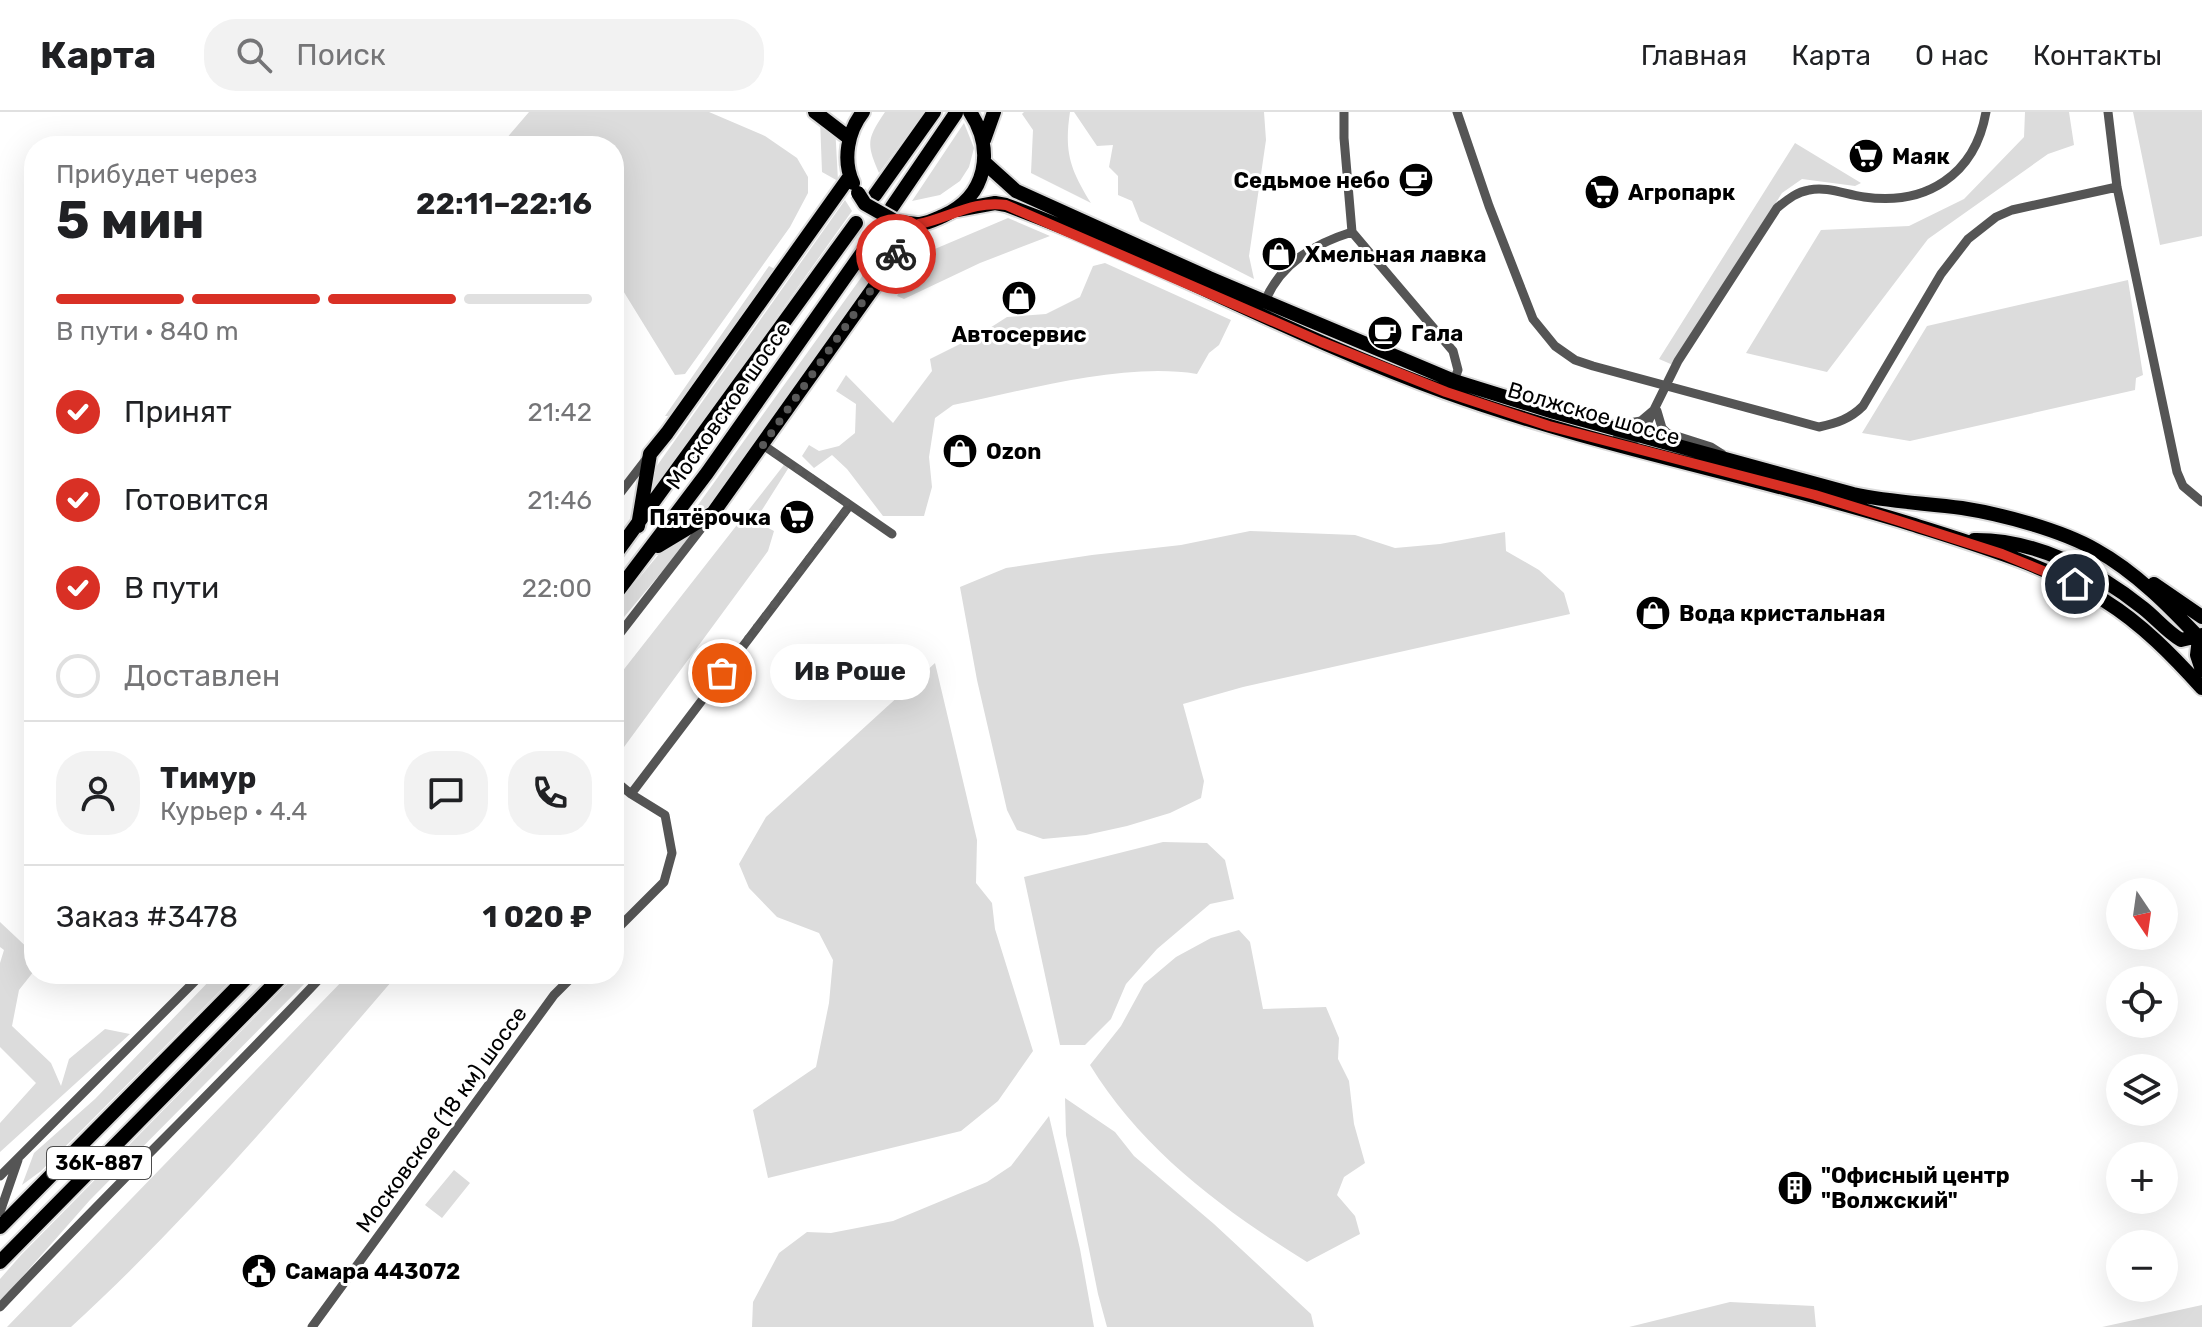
<!DOCTYPE html>
<html lang="ru">
<head>
<meta charset="utf-8">
<style>
  :root { --surface:#fff; --page:#f2f2f2; --text:#202124; --muted:#757577; --line:#e0e0e0; --accent:#d93025 }
  body { margin:0; font-family:Rubik,sans-serif; background:var(--page); color:var(--text); height:100vh; display:flex; flex-direction:column; font-size:30px; white-space:nowrap }
  * { box-sizing:border-box; margin:0 }
  p { font-size:26px; color:var(--muted) }
  .icon { flex:none; width:44px; height:44px; fill:none; stroke:currentColor; stroke-width:2; stroke-linecap:round; stroke-linejoin:round }
  .map { position:relative; flex:1; overflow:hidden }
  .details { position:absolute; left:24px; top:24px; width:600px; height:848px; display:flex; flex-direction:column; background:var(--surface); border-radius:32px; box-shadow:0 8px 32px #0002 }
  .details>* { flex:none }
  .needle { width:52px; rotate:167deg }
  .controls { position:absolute; left:2106px; top:766px; display:grid; gap:16px }
  .controls a { display:grid; place-items:center; width:72px; height:72px; border-radius:50%; background:var(--surface); box-shadow:0 8px 32px #0002; font-size:40px }
  .pin { position:absolute; display:grid; place-items:center; width:68px; height:68px; color:#fff; margin:-34px; border:4px solid #fff; border-radius:50%; box-shadow:0 2px 8px #0007 }
  .courier { position:absolute; display:grid; place-items:center; width:80px; height:80px; margin:-40px; border:6px solid #d93025; border-radius:50%; background:#fff; color:#222; box-shadow:0 2px 10px #0007 }
  .bubble { position:absolute; height:56px; border-radius:28px; background:var(--surface); box-shadow:0 8px 32px #0002; font-size:26px; font-weight:700; line-height:56px; text-align:center }
  .head em { font-style:normal; font-weight:700 }
  .head div { display:flex; flex-direction:column-reverse }
  .head { display:flex; align-items:center; justify-content:space-between; height:136px; padding:0 32px }
  h1 { font-size:52px; font-weight:700; line-height:60px }
  .bar { display:grid; grid-template-columns:repeat(4,1fr); gap:12px 8px; align-content:center; height:96px; padding:0 32px }
  .bar i { height:10px; border-radius:6px; background:var(--line) }
  .bar .on { background:var(--accent) }
  .bar p { grid-column:span 4 }
  .line { display:flex; align-items:center; gap:20px; padding:0 32px; border-top:2px solid var(--line) }
  .line div { flex:1 }
  .round { display:grid; place-items:center; flex:none; width:84px; height:84px; border-radius:32px; background:var(--page) }
  ol { padding:0 32px; list-style:none }
  li { display:flex; align-items:center; gap:24px; height:88px }
  li p { margin-inline-start:auto }
  li .icon { padding:8px; border-radius:50%; background:var(--accent); color:#fff; stroke-width:4 }
  li:last-child { color:var(--muted) }
  li i { width:44px; height:44px; border:4px solid var(--line); border-radius:50% }
  header { display:flex; align-items:center; gap:48px; box-sizing:border-box; height:112px; padding:0 40px; background:var(--surface); border-bottom:2px solid var(--line) }
  header strong { font-size:38px }
  nav { display:flex; gap:44px; margin-inline-start:auto; font-size:28px }
  .search { width:560px; height:72px; background:var(--page); display:flex; align-items:center; gap:20px; box-sizing:border-box; padding:0 28px; border-radius:32px; color:var(--muted); font-size:30px }
  .map>svg:first-child { display:block }
  .green { fill:#dcdcdc }
  .lines { fill:none; stroke-linecap:round; stroke-linejoin:round }
  .primary-tunnel { stroke:#d9d9d9; stroke-width:14; stroke-dasharray:14 7; stroke-linecap:butt }
  .primary-casing { stroke:#dbdbdb; stroke-width:18 }
  .street { stroke:#555; stroke-width:9 }
  .primary { stroke:#000; stroke-width:14 }
  .primary-bridge-casing { stroke:#dbdbdb; stroke-width:18; stroke-linecap:butt }
  .primary-bridge { stroke:#000; stroke-width:14 }
  .done { stroke:#595959; stroke-width:8; stroke-dasharray:0 14.4 }
  .route { stroke:#d93025; stroke-width:10 }
  .labels { text-anchor:middle; stroke-width:6; stroke-linejoin:round; paint-order:stroke }
  .shield { fill:#fff; stroke:#4c4c4c; stroke-width:2 }
  .shield-label { font-size:20px; font-weight:bold; fill:#000 }
  .poi-label { font-size:22px; font-weight:bold; fill:#000; stroke:#fff; text-anchor:start }
  .street-label { font-size:22px; fill:#000; stroke:#fff }
</style>
</head>
<body>
<header>
<strong>Карта</strong>
<div class="search"><svg class="icon" aria-label="search" viewBox="0 0 24 24"><circle cx="10" cy="10" r="6"/><path d="M15 15l6 6"/></svg>Поиск</div>
<nav><a>Главная</a><a>Карта</a><a>О нас</a><a>Контакты</a></nav>
</header>
<div class="map">
<svg width="2202" height="1215" viewBox="0 0 2202 1215">
  <rect width="100%" height="100%" fill="#fff"/>
  <path class="green" d="M529,0H709L765,24L797,46L808,65V81L790,115L685,262L675,263L614,164V34H500Z
    M885,0H924L879,61C866,31 867,27 885,0Z
    M1024,0H1070C1064,40 1070,57 1091,91L1031,61L1033,18L1022,2Z
    M1074,0H1264L1266,28L1249,144L1254,167L1140,109L1132,89L1118,83V64L1109,55L1113,33L1097,34Z
    M2025,0H2069L2074,33L2048,42L1928,127L1827,260L1746,241L1821,118L1909,114L1964,87L2024,25Z
    M2133,0H2202V124L2160,133Z
    M820,7L835,13L838,69L822,60Z
    M964,11L974,36L969,55L960,69L940,83L912,89Z
    M1795,31L1861,71L1855,74L1802,67L1782,81L1673,253L1659,247Z
    M845,88L852,99L646,389L649,365Z
    M1008,106L1050,124L980,151L904,187L897,184L923,142Z
    M891,124L899,130L708,396L685,411Z
    M1105,151L1231,208L1219,233L1209,241L1197,262C1124,250 1027,278 953,293L935,306L929,345L932,375L924,404H883L847,357L832,343L814,356L802,344L809,333L819,339L839,334L855,321L856,292L836,279L846,263L893,311L932,259L930,247L982,221L1007,205L1046,202L1080,185L1093,154Z
    M769,154L777,158L670,304H665Z
    M2128,168L2143,263L2136,266L2135,278L1910,329L1862,321L1927,214Z
    M787,349L791,352L755,409L774,419L768,439L624,635L614,629V570Z
    M702,412L614,517V496L664,436Z
    M1250,419L1355,423L1395,436L1440,432L1505,420L1506,439L1539,458L1564,481L1570,502L1243,575L1183,592L1204,669L1201,686L1170,701L1127,714L1086,723L1043,727L1017,718L1007,698L977,568L960,475L1006,456L1092,443L1181,433Z
    M935,551L977,728L976,771L992,791L995,817L1033,939L998,989L961,1019L768,1066L753,998L816,955L829,891L833,848L819,821L777,805L749,776L739,752L766,705Z
    M1163,730L1207,731L1225,748L1234,787L1210,792L1157,837L1126,872L1111,907L1085,933H1060L1024,765Z
    M0,810L34,842V859L19,878L12,914L51,951L61,974L69,947L105,917L130,922L0,1040V1011L36,971L0,935V851L4,838L0,835Z
    M1239,818L1250,830L1263,897L1326,895L1339,926L1338,947L1349,969L1354,1012L1365,1051L1344,1065L1337,1083L1355,1104L1360,1122L1307,1150C1223,1098 1142,1038 1090,953L1121,914L1144,872L1176,845L1211,826Z
    M216,862H237L41,1059L22,1073L34,1041L95,987Z
    M297,862H314L90,1088L0,1190V1167L21,1143Z
    M349,862H398C294,983 189,1107 71,1215H7Z
    M1065,986L1115,1020L1134,1044L1214,1112L1311,1202L1314,1215H1107L1098,1182L1066,1023Z
    M1049,1004L1080,1137L1094,1215H752L753,1190L779,1141L807,1120L831,1121L893,1109L987,1070L1011,1054Z
    M454,1058L470,1071L442,1106L425,1093Z
    M1730,1190L1814,1194L1816,1215H1629Z
    M2202,1193V1215H2102Z"/>
  <g class="lines">
    <path class="primary-tunnel" d="M874,124L892,95"/>
    <defs>
      <path id="primary" d="M815,0L849,26
        M984,28L994,0
        M985,51L1016,79L1209,166L1454,269L1554,300L1853,382C1889,390 1925,391 1962,396C2001,402 2061,418 2096,438C2136,460 2171,496 2202,529
        M853,71C842,48 848,19 863,0
        M875,83L934,0
        M892,95L956,1
        M957,98L995,91L1006,93C1155,148 1296,226 1445,280C1597,335 1757,364 1911,412C1977,433 2046,453 2105,489C2142,512 2173,544 2202,576
        M895,109C903,110 912,112 920,112C928,111 936,107 943,104C987,84 995,38 970,0
        M638,414L650,342L667,321L850,64
        M1974,428C2035,427 2097,459 2143,496C2156,506 2167,520 2181,528L2202,523
        M658,434L713,401L919,112
        M614,444L856,111
        M2154,472L2202,505
        M614,484L707,361L874,124
        M2199,526L2197,543L2202,558
        M0,1115L250,862
        M0,1150L284,862"/>
    </defs>
    <use href="#primary" class="primary-casing"/>
    <path class="street" d="M1344,0V26L1352,120L1453,239L1458,258L1454,269
      M1457,0L1489,94L1533,207L1555,234L1575,248L1593,254L1819,315C1837,311 1850,307 1863,294L1941,162L1968,127L1996,105L2012,98L2117,75
      M2108,0L2117,75L2177,360L2183,374L2202,390
      M1265,189C1281,151 1314,132 1352,120
      M1657,299L1662,316L1667,321L1711,335L1722,342
      M1617,313L1641,309L1654,298
      M1617,326L1631,329L1641,324L1678,249L1777,96C1787,88 1796,80 1809,78C1828,74 1846,83 1864,85C1926,94 1975,63 1986,0
      M763,333L892,422
      M614,389L648,345
      M614,529L707,409
      M614,668L631,682L665,703L672,741L664,770L614,820
      M631,682L850,393
      M0,1064L202,862
      M0,1100L18,1048
      M0,1195C106,1082 218,975 324,862
      M312,1215L554,883L575,862"/>
    <use href="#primary" class="primary"/>
    <defs>
      <path id="primary-bridge" d="M858,81L865,92L895,109"/>
    </defs>
    <use href="#primary-bridge" class="primary-bridge-casing"/>
    <use href="#primary-bridge" class="primary-bridge"/>
  </g>
  <g class="lines">
    <path class="done" d="M722,561L850,393L763,333L896,142"/>
    <path class="route" d="M896,142L919,112C949,106 974,88 1006,93L1321,230L1446,280L1549,314L1815,383L1896,408L2002,442L2075,472"/>
  </g>
  <defs>
    <symbol id="supermarket-disc" viewBox="-11 -11 22 22"><circle r="9.5" fill="#000" stroke="#fff"/><path d="M-6-5.5h2.5l.6 2H6L4.5 2H-2.5L-4.4-4H-6ZM-1.5 3.2a1.3 1.3 0 1 0 .1 0ZM3 3.2a1.3 1.3 0 1 0 .1 0Z" fill="#fff"/></symbol>
    <symbol id="cafe-disc" viewBox="-11 -11 22 22"><circle r="9.5" fill="#000" stroke="#fff"/><path d="M-5.5-4.5H6V0H3Q3 3.5 0 3.5H-2.5Q-5.5 3.5-5.5 0ZM3-3.2v2h1.7v-2ZM-6 4.5H4V6H-6Z" fill="#fff"/></symbol>
    <symbol id="shop-disc" viewBox="-11 -11 22 22"><circle r="9.5" fill="#000" stroke="#fff"/><path d="M-5-2.5h2.3a2.7 3.5 0 0 1 5.4 0H5L5.5 6h-11ZM-1.5-2.5h3a1.5 2.3 0 0 0-3 0Z" fill="#fff"/></symbol>
    <symbol id="building-disc" viewBox="-11 -11 22 22"><circle r="9.5" fill="#000" stroke="#fff"/><path d="M-4-6H4V6H1V3H-1V6H-4ZM-2.5-4.3h1.7v1.8h-1.7ZM.8-4.3h1.7v1.8H.8ZM-2.5-1h1.7V.8h-1.7ZM.8-1h1.7V.8H.8Z" fill="#fff"/></symbol>
    <symbol id="civic-disc" viewBox="-11 -11 22 22"><circle r="9.5" fill="#000" stroke="#fff"/><path d="M-.6-6.5H3V-4.5H.6V-3L4-1V1h2V6H-6V1h2V-1L-.6-3ZM-1.2 2.5V6h2.4V2.5Z" fill="#fff"/></symbol>
  </defs>
  <g fill-rule="evenodd">
    <use href="#supermarket-disc" x="1846" y="24" width="40" height="40"/>
    <use href="#cafe-disc" x="1396" y="48" width="40" height="40"/>
    <use href="#supermarket-disc" x="1582" y="60" width="40" height="40"/>
    <use href="#shop-disc" x="1259" y="122" width="40" height="40"/>
    <use href="#shop-disc" x="999" y="166" width="40" height="40"/>
    <use href="#cafe-disc" x="1365" y="201" width="40" height="40"/>
    <use href="#shop-disc" x="940" y="319" width="40" height="40"/>
    <use href="#supermarket-disc" x="777" y="385" width="40" height="40"/>
    <use href="#shop-disc" x="1633" y="481" width="40" height="40"/>
    <use href="#building-disc" x="1775" y="1056" width="40" height="40"/>
    <use href="#civic-disc" x="239" y="1139" width="40" height="40"/>
  </g>
  <g class="labels">
    <rect class="shield" x="47" y="1035" width="104" height="32" rx="6"/>
    <g class="shield-label">
      <text x="99" y="1058">36К-887</text>
    </g>
    <g class="poi-label">
      <text x="1892" y="52">Маяк</text>
      <text x="1390" y="76" text-anchor="end">Седьмое небо</text>
      <text x="1628" y="88">Агропарк</text>
      <text x="1305" y="150">Хмельная лавка</text>
      <text x="1411" y="229">Гала</text>
      <text x="1019" y="230" text-anchor="middle">Автосервис</text>
      <text x="986" y="347">Ozon</text>
      <text x="771" y="413" text-anchor="end">Пятёрочка</text>
      <text x="1679" y="509">Вода кристальная</text>
      <text x="1821" y="1071">"Офисный центр<tspan x="1821" dy="25">"Волжский"</tspan></text>
      <text x="285" y="1167">Самара 443072</text>
    </g>
    <g class="street-label">
      <text transform="translate(728 293) rotate(-55)" y="8">Московское шоссе</text>
      <text transform="translate(1594 301) rotate(16)" y="8">Волжское шоссе</text>
      <text transform="translate(441 1007) rotate(-54)" y="8">Московское (18 км) шоссе</text>
    </g>
  </g>
</svg>
<div class="controls">
<a><svg class="needle" viewBox="-14 -14 28 28"><path d="M0-13l5 13h-10z" fill="#e53935"/><path d="M0 13l5-13h-10z" fill="#757577"/></svg></a>
<a><svg class="icon" aria-label="locate" viewBox="0 0 24 24"><circle cx="12" cy="12" r="6"/><path d="M12 2v4M12 18v4M2 12h4M18 12h4"/></svg></a>
<a><svg class="icon" aria-label="layers" viewBox="0 0 24 24"><path d="M12 4l9 5-9 5-9-5zM3 14l9 5 9-5"/></svg></a>
<a>+</a>
<a>−</a>
</div>
<div class="pin" style="left:722px;top:561px;background:#ea580c"><svg class="icon" aria-label="bag" viewBox="0 0 24 24"><path d="M5 8h14l-1 12H6zM9 8a3 3 0 0 1 6 0"/></svg></div>
<div class="pin" style="left:2075px;top:472px;background:#1f2937"><svg class="icon" aria-label="home" viewBox="0 0 24 24"><path d="M3 11l9-7 9 7M6 9v11h12V9"/></svg></div>
<div class="courier" style="left:896px;top:142px"><svg class="icon" aria-label="bike" viewBox="0 0 24 24"><circle cx="6" cy="16" r="4"/><circle cx="18" cy="16" r="4"/><path d="M6 16l4-8h5l3 8M10 8l3 8H6M13 5h3"/></svg></div>
<div class="bubble" style="left:770px;top:532px;width:160px">Ив Роше</div>
<section class="details">
<div class="head"><div><h1>5 мин</h1><p>Прибудет через</p></div><em>22:11–22:16</em></div>
<div class="bar"><i class="on"></i><i class="on"></i><i class="on"></i><i></i><p>В пути · 840 m</p></div>
<ol>
<li><svg class="icon" aria-label="check" viewBox="0 0 24 24"><path d="M5 12l5 5 9-10"/></svg>Принят<p>21:42</p></li>
<li><svg class="icon" aria-label="check" viewBox="0 0 24 24"><path d="M5 12l5 5 9-10"/></svg>Готовится<p>21:46</p></li>
<li><svg class="icon" aria-label="check" viewBox="0 0 24 24"><path d="M5 12l5 5 9-10"/></svg>В пути<p>22:00</p></li>
<li><i></i>Доставлен</li>
</ol>
<div class="line" style="height:144px"><a class="round"><svg class="icon" aria-label="person" viewBox="0 0 24 24"><circle cx="12" cy="8" r="4"/><path d="M4 21q1-7 8-7t8 7"/></svg></a><div><b>Тимур</b><p>Курьер · 4.4</p></div><a class="round"><svg class="icon" aria-label="chat" viewBox="0 0 24 24"><path d="M4 5h16v11H9l-5 4z"/></svg></a><a class="round"><svg class="icon" aria-label="phone" viewBox="0 0 24 24"><path d="M5 4h4l2 5-3 2q2 4 5 5l2-3 5 2v4C11 20 4 13 5 4z"/></svg></a></div>
<div class="line" style="height:104px"><div>Заказ #3478</div><b>1 020 ₽</b></div>
</section>
</div>
</body>
</html>
